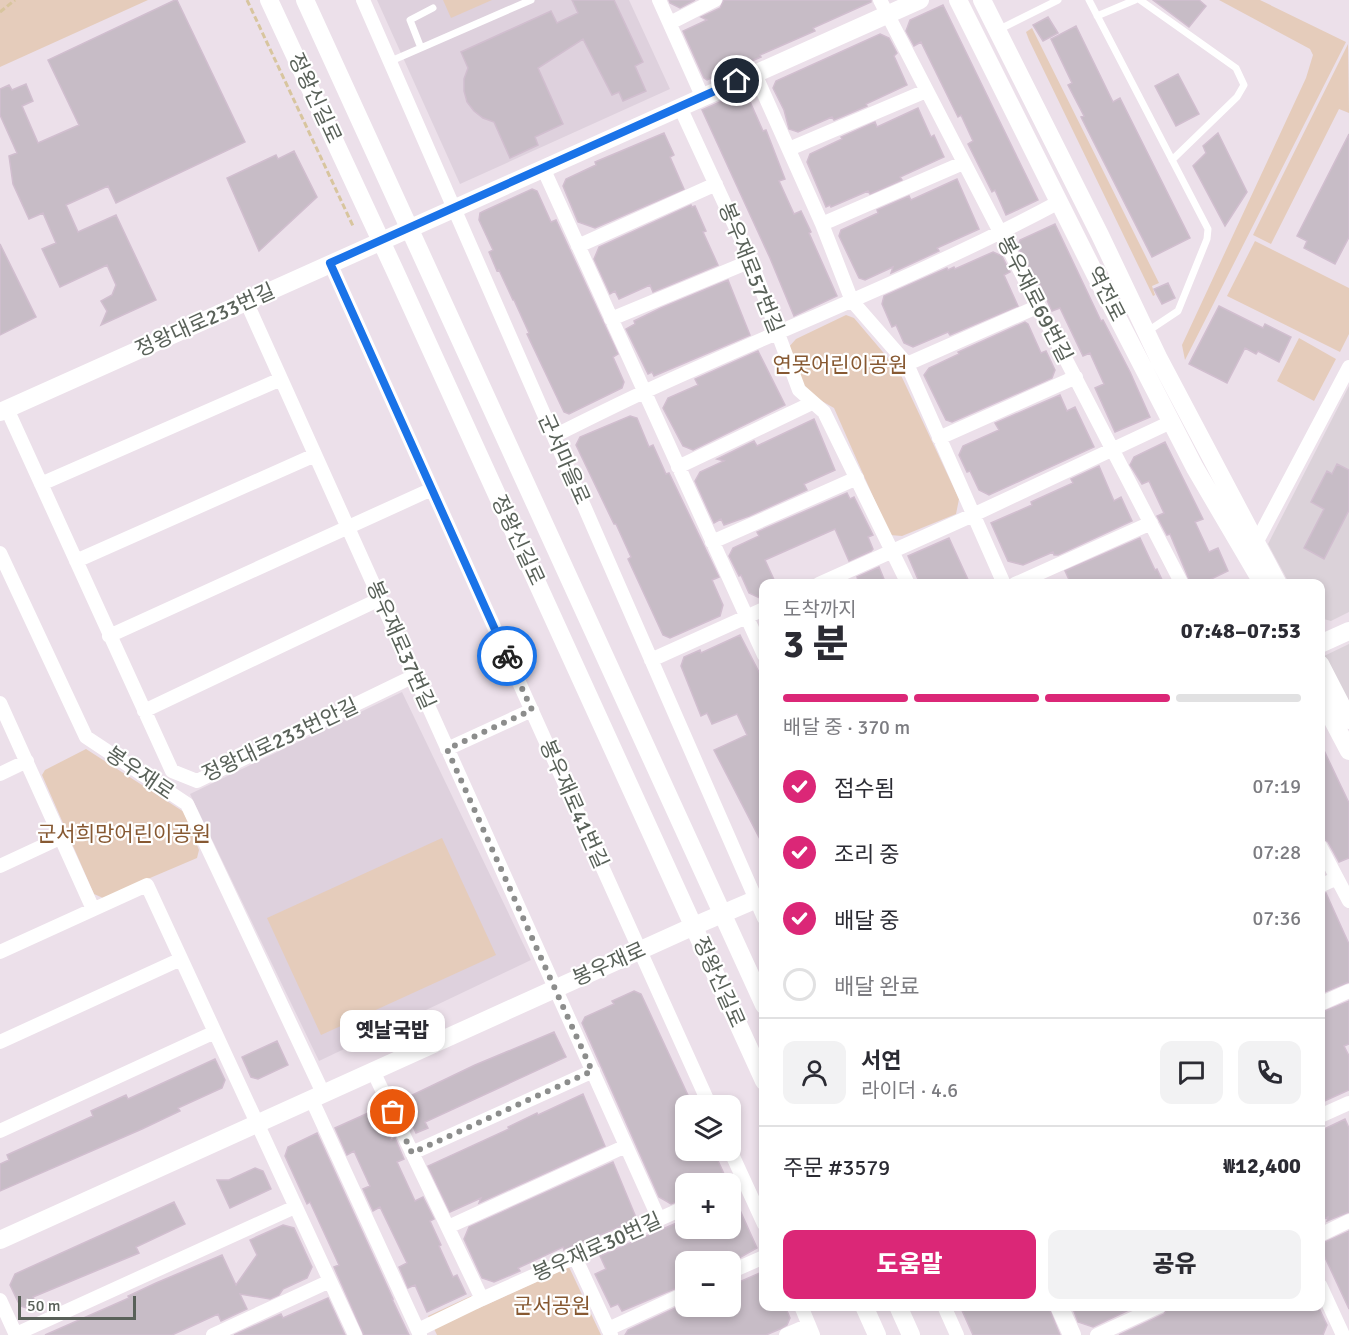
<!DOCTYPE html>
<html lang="ko">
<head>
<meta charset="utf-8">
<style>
  :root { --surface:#fff; --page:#f2f2f3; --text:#2b2b33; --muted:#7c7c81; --line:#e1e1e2; --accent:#db2777 }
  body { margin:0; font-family:Signika,"Noto Sans KR",sans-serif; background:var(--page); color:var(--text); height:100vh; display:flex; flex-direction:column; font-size:22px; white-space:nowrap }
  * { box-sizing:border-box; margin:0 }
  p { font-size:20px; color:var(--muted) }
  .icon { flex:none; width:33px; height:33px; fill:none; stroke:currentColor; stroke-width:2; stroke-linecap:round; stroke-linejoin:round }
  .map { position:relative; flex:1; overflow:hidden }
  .panel { position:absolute; left:759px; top:579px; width:566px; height:732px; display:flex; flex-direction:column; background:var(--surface); border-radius:12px; box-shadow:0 3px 9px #0003 }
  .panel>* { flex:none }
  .controls { position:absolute; left:675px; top:1095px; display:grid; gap:12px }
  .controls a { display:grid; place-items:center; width:66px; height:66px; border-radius:12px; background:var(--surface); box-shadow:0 3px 9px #0003; font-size:30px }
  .scale { position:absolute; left:18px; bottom:15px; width:118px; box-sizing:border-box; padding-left:6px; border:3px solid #596159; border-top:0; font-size:16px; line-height:21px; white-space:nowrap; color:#596159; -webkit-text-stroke:4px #fff; paint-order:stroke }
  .pin { position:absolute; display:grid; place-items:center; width:51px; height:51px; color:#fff; margin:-26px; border:3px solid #fff; border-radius:50%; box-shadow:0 2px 6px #0007 }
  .courier { position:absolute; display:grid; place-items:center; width:60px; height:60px; margin:-30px; border:4px solid #1a73e8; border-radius:50%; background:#fff; color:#222; box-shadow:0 2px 8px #0007 }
  .bubble { position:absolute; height:42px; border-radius:12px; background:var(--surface); box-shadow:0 3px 9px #0003; font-size:20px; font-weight:800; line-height:42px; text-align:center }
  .head em { font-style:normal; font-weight:800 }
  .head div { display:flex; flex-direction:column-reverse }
  .head { display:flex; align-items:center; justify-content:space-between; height:102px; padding:0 24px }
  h1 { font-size:39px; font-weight:800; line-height:45px }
  .bar { display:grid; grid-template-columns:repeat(4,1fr); gap:9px 6px; align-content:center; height:72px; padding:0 24px }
  .bar i { height:8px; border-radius:4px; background:var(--line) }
  .bar .active { background:var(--accent) }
  .bar p { grid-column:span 4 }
  .line { display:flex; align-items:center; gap:15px; padding:0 24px; border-top:2px solid var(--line) }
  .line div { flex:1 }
  .round { display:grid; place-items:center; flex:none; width:63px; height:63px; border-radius:12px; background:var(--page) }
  ol { padding:0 24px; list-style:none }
  li { display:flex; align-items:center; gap:18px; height:66px }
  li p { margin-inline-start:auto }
  li .icon { padding:6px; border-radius:50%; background:var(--accent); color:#fff; stroke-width:4 }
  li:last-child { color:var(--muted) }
  li i { width:33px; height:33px; border:3px solid var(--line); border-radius:50% }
  .action { display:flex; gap:12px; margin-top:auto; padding:12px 24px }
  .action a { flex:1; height:69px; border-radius:12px; background:var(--accent); color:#fff; font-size:24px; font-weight:800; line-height:69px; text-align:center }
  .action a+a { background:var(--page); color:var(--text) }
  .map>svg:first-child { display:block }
  .industrial { fill:#dbd2d9 }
  .education { fill:#ded1dd }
  .green { fill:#e5ccbb }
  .building { fill:#c7bcc6; stroke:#d1becf; stroke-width:1.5 }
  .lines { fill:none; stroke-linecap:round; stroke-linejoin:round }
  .path { stroke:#d8c59e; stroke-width:3; stroke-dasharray:6 3; stroke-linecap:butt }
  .lane { stroke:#fff; stroke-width:7 }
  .street { stroke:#fff; stroke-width:14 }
  .secondary { stroke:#fff; stroke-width:18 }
  .done { stroke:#8c8d8c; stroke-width:6; stroke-dasharray:0 10.8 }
  .route { stroke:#1a73e8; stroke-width:8 }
  .labels { text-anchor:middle; stroke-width:4.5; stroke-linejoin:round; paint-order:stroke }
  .street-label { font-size:21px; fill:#596159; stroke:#fff }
  .park-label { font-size:21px; fill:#875932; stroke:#fff }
</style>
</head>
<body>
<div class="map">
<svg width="1349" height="1335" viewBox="0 0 1349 1335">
  <rect width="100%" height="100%" fill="#ece0ea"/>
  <path class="industrial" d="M1349,386V612L1331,621L1320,618V584L1289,583L1268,544Z
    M1349,644V710L1322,657Z"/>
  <path class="education" d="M377,0H629L670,89L460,184Z
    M402,692L531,960L319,1061L190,794Z"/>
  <path class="green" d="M0,0H148L0,67Z
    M443,0H492L451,18Z
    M1219,0H1260L1346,42L1185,360L1182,345L1306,78L1313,55L1310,49Z
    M1032,28L1159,283L1152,286L1155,295L1153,296L1029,40L1026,32Z
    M1348,44L1349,113L1339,109L1271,244L1253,235Z
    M1255,241L1349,288V334L1340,352L1227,296Z
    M846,315L854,318L899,371L959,499L956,514L902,536L890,535L834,408L806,392L787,349L796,339Z
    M1299,338L1336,359L1314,401L1277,381Z
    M86,749L184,812L199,850L197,858L103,898L94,894L42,775L45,770Z
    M442,838L496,955L321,1035L267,918Z
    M569,1267L601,1335H437L428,1316L471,1296L477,1309Z"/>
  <path class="building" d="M175,0H177L245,142L116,203L108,186L66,205L78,232L116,215L156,300L101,325L107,311L101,301L112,295L116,285L107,265L60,287L42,249L56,243L43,213L29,219L13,184L9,156L17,153L0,115V89L9,85L12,90L26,84L33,101L22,106L38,143L79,125L48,60Z
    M572,0H614L643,62L635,66L646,91L623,101L619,92L612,95L583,39L538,68L563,124L535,137L538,145L510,158L494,122L483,118L474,111L467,102L464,91V79L468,68L461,52L551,11L557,23L578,13Z
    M669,0H695L680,8L670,3Z
    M724,0H871V2L813,28L815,31L760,55L761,57L707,80L704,78L683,31L707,20L701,17L720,8Z
    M1153,0H1199L1206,6L1189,27Z
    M943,5L1038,200L1006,215L995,190L992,192L968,144L973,141L961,115L958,117L921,42L914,46L906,31L910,20Z
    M1048,17L1058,33L1043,41L1033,25Z
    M1076,26L1113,102L1120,98L1190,238L1152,257L1081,117L1084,116L1068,85L1072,83L1051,39Z
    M880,34L889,38L897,53L894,56L907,85L866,104L867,106L834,120L832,117L798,132L789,129L784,110L773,88L776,81Z
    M1178,74L1199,114L1176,126L1155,86Z
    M738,94L748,97L763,131L766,130L785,179L779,181L794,214L801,211L811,232L809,233L837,296L794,316L770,258L702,110Z
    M918,108L931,137L934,135L944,157L900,177L902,180L870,194L868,191L831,207L830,205L826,207L807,162L810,154L842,139L841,137L875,122L877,127Z
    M664,133L674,155L670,157L684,189L595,228L578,222L563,186L566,179L596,165L595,162Z
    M1218,133L1247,192L1225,226L1193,166L1206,153L1203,146Z
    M1349,134V237L1335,264L1304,248L1307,241L1297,236Z
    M294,151L317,197L259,251L227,178L276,155L278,159Z
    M957,179L979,229L937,248L939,251L891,273L893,267L865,280L859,278L839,236L841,230L878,213L877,210L909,196L911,200Z
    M532,189L537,191L551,222L556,220L618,354L613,357L624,382L622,388L569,414L564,412L527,334L529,333L514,300H513L499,270L497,271L489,252L493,250L479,220L480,213L484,211Z
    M691,205L692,207L695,206L706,231L703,232L718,265L653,292L650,285L619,299L615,291L610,294L594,259L599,247Z
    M1055,224L1101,321L1103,320L1130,372L1150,417L1115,432L1095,388L1104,384L1090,353L1083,356L1060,308L1052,311L1040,285L1039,286L1018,247L1020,240Z
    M0,244L36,317L0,335Z
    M993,252L1002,256L1010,272L1004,275L1018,306L950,335L948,332L913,347L904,343L896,325L892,327L882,304L884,296L947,268L948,270L954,267L955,269Z
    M728,280L750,335L654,376L652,372L648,374L626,329L635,324L634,321L661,308Z
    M1168,283L1175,298L1162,304L1154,289Z
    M1219,306L1263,328L1265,324L1291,337L1279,362L1258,351L1256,354L1245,348L1227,383L1189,364Z
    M1025,322L1028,324L1041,353L1046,351L1055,370L1052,378L952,422L946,420L924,375L929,368L959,354L958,352Z
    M758,351L785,405L693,450L683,446L663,408L668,398L698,385L695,379Z
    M1060,395L1067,411L1075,407L1094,447L989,495L979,490L970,471L967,472L959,455L963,446L999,430L995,423Z
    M630,416L637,418L649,447L653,445L666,474L669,473L719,577L712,580L723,605L720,616L670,638L663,635L628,559L631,557L616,524H614L576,445L580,437Z
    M814,419L835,470L804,484L807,490L749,516L724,525L721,519L714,523L695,481L700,472L724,461L717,459L754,441L757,446Z
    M1165,442L1203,519L1195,522L1209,552L1218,548L1228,571L1201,584H1191L1170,534L1167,535L1157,516L1164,513L1149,481L1142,484L1130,465L1134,457Z
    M1337,464L1349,470V510L1324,559L1304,548L1324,509L1311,502L1327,471L1332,474Z
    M1099,466L1114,501L1121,497L1132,521L1058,555H1054L1053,552L1023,565L1008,561L991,523L1032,505L1031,502L1073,483L1071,479Z
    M847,493L850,499L854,497L873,535L868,537L873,549L871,551L849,561L835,529L765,560L776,584H764V600L749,593L741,575L739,576L729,556L733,548L759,536L757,532Z
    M949,538L970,584H920L908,556Z
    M1140,538L1155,570L1157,569L1164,584H1071L1065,571Z
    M879,567L886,584H859L857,577Z
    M740,635L764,682V847L714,750L747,735L737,714L712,724L707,713L701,716L681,666L684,657L700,650L701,653Z
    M1320,742L1349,803V858L1339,862L1328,842L1323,838L1320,827Z
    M1326,893L1349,944V982L1320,994V895Z
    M634,991L641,994L693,1106H686V1150H713L725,1176L722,1184H686V1198L671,1204L659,1197L582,1023L585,1017L614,1004L612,1001Z
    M1349,1001V1044L1344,1046L1349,1056V1090L1320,1103V1013Z
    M554,1032L566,1057L425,1122L428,1128L416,1133L404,1107L408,1097L475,1065Z
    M277,1041L288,1065L258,1079L251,1077L242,1057Z
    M215,1059L225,1080L222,1088L178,1108L180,1111L142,1129L0,1191V1164L9,1160L7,1155L93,1116L91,1111L126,1095L128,1099Z
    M583,1094L605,1146L479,1203L481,1198L450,1212L428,1166L509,1129L508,1127L537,1113L538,1115Z
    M377,1109L391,1140L395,1138L404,1159L397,1162L415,1201L423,1197L434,1219L430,1221L441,1245L439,1246L453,1277L457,1275L466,1294L427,1312L415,1285L408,1288L399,1267L407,1263L380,1207L373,1211L363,1189L370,1186L354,1151L347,1155L335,1128Z
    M1345,1119L1349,1128V1212L1327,1221L1328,1217L1320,1221V1131Z
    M317,1133L393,1299H392L409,1335H364L334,1267L339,1265L310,1202L307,1204L285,1156L288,1147Z
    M613,1162L635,1215L634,1221L564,1250L563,1247L518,1268L520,1271L494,1282L482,1278L464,1239L469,1227Z
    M255,1168L263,1171L271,1189L230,1208L217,1180H229Z
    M730,1188L757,1248L732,1262H686V1284L622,1311L618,1304L611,1307L595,1274L606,1269L600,1256L686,1219V1228H730Z
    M174,1202L185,1224L136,1247L139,1253L33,1297L40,1312L20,1306L10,1285L15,1274Z
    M283,1225L294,1228L312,1267L307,1278L283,1289L279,1295L270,1299L240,1294L247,1309L221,1321L218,1314L172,1335H45L129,1298L128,1296L156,1283L222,1255L236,1285L257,1255L250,1240Z
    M1349,1231V1309L1322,1251L1323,1243Z
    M764,1271V1306H785L790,1318L787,1325L780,1329L766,1335H625L628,1330L686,1303V1306H730V1286Z
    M328,1298L345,1335H234L281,1314L283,1318Z
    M960,1306H1048L1060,1335H973Z
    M1072,1306H1137L1093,1327L1078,1322Z
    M1169,1306H1318L1327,1325L1323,1335H1119L1164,1314Z"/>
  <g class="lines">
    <path class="path" d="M247,0L353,226
      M0,12L15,0"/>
    <path class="lane" d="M1089,0L1208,229L1207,239L1178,311L1148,331
      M1140,0L1236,68L1244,85L1237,97L1172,160
      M1097,16L1135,0
      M998,30L1058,0
      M421,48L410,20L433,8
      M391,61L531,0"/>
    <path class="street" d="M363,0L764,918
      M659,0L702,96
      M880,0L1182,584
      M670,23L715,0
      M755,74L822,224L852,301L907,364L1004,584
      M680,107L751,261L799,390L824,412L908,584
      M789,149L926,91
      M543,168L764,655
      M822,224L963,163
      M578,246L716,184
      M330,263L710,1106
      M246,301L659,1219
      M611,319L751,261
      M907,364L1039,306
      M7,409L172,771L197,781L414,676
      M554,436C584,421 614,406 644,392C782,328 925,274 1059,202
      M939,438L1076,377
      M678,467L812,403
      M41,484L281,379
      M712,542L857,478
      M1256,543L1349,367
      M0,553L86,737L187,804L323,1093
      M76,561L315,455
      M819,584L973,515L1171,422
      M1015,584L1151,523
      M109,636L432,489
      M651,660L764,609
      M0,703L93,909
      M144,711L380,599
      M447,749L532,710
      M0,774L27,761
      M1320,846L1349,901
      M0,866L60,838
      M1320,886L1337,878
      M0,952L147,885L355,1335
      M1320,1004L1349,991
      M0,1042L181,959
      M373,1071L482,1299L686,1207
      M311,1098L420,1335
      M1320,1116L1349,1103
      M0,1131L215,1032
      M730,1150L764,1224
      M412,1153L593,1071
      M448,1227L626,1146
      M1320,1235L1349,1221
      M575,1257L611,1335
      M730,1272L764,1257
      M1320,1285L1343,1335
      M0,1300L16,1335
      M801,1306L813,1335
      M944,1306L957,1335
      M608,1329L686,1293
      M418,1330L482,1299
      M16,1334L295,1207
      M213,1335L330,1281
      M786,1335L809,1325
      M1097,1335L1160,1306"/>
    <path class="secondary" d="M269,0L395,271L764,1081
      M305,0L764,1005
      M958,0L1095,274L1195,468L1263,584
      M982,0L1100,235L1159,359L1278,584
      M0,412L920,0
      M1320,644L1349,631
      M1320,664L1349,720
      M1320,696L1349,751
      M0,1240L694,926L764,896
      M864,1306L877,1335
      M898,1306L911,1335
      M1059,1306L1072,1335"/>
  </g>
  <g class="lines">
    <path class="done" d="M393,1112L412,1153L592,1071L447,749L532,710L507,656"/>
    <path class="route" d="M507,656L330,263L737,81"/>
  </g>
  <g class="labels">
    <g class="street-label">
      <text transform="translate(315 98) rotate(65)" y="7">정왕신길로</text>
      <text transform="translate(751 268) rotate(68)" y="7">봉우재로57번길</text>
      <text transform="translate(1106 294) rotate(63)" y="7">역전로</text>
      <text transform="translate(1035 299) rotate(63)" y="7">봉우재로69번길</text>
      <text transform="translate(205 320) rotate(-24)" y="7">정왕대로233번길</text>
      <text transform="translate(564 459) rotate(66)" y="7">군서마을로</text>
      <text transform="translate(518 540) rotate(65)" y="7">정왕신길로</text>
      <text transform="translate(401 645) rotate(66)" y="7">봉우재로37번길</text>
      <text transform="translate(280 740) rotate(-25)" y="7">정왕대로233번안길</text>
      <text transform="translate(140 773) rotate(34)" y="7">봉우재로</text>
      <text transform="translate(574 804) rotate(66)" y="7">봉우재로41번길</text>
      <text transform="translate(609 964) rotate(-24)" y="7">봉우재로</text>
      <text transform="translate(719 982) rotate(66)" y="7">정왕신길로</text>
      <text transform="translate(597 1247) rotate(-24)" y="7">봉우재로30번길</text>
    </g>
    <g class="park-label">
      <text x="840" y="372">연못어린이공원</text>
      <text x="124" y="841">군서희망어린이공원</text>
      <text x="552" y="1313">군서공원</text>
    </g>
  </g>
</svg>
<div class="controls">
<a><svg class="icon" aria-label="layers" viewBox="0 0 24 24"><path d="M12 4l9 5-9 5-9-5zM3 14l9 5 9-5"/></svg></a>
<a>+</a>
<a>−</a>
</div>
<div class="scale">50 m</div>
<div class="pin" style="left:393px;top:1112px;background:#ea580c"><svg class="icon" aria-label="bag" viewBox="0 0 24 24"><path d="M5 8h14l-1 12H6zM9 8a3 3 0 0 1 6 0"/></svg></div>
<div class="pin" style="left:737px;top:81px;background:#1f2937"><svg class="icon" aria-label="home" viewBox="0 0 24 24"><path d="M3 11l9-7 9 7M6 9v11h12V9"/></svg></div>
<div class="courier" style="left:507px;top:656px"><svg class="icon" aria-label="bike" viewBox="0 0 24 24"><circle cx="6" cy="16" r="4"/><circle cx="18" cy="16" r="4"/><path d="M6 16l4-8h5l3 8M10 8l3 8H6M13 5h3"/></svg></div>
<div class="bubble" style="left:340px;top:1010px;width:105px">옛날국밥</div>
<section class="panel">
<div class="head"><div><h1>3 분</h1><p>도착까지</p></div><em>07:48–07:53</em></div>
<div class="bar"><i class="active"></i><i class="active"></i><i class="active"></i><i></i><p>배달 중 · 370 m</p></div>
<ol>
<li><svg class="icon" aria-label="check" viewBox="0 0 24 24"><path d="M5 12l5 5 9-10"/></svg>접수됨<p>07:19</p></li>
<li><svg class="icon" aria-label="check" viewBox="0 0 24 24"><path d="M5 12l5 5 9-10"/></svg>조리 중<p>07:28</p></li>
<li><svg class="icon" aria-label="check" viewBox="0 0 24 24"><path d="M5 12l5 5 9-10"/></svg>배달 중<p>07:36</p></li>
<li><i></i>배달 완료</li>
</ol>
<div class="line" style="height:108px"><a class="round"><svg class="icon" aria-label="person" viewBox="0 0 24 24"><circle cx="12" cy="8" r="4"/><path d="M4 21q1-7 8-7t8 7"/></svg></a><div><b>서연</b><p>라이더 · 4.6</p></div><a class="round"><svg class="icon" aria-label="chat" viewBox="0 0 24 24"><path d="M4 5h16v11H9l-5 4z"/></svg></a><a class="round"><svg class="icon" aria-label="phone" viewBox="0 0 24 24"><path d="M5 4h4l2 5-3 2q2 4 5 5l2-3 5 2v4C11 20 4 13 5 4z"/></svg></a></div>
<div class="line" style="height:78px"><div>주문 #3579</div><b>₩12,400</b></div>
<div class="action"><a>도움말</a><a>공유</a></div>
</section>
</div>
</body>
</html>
